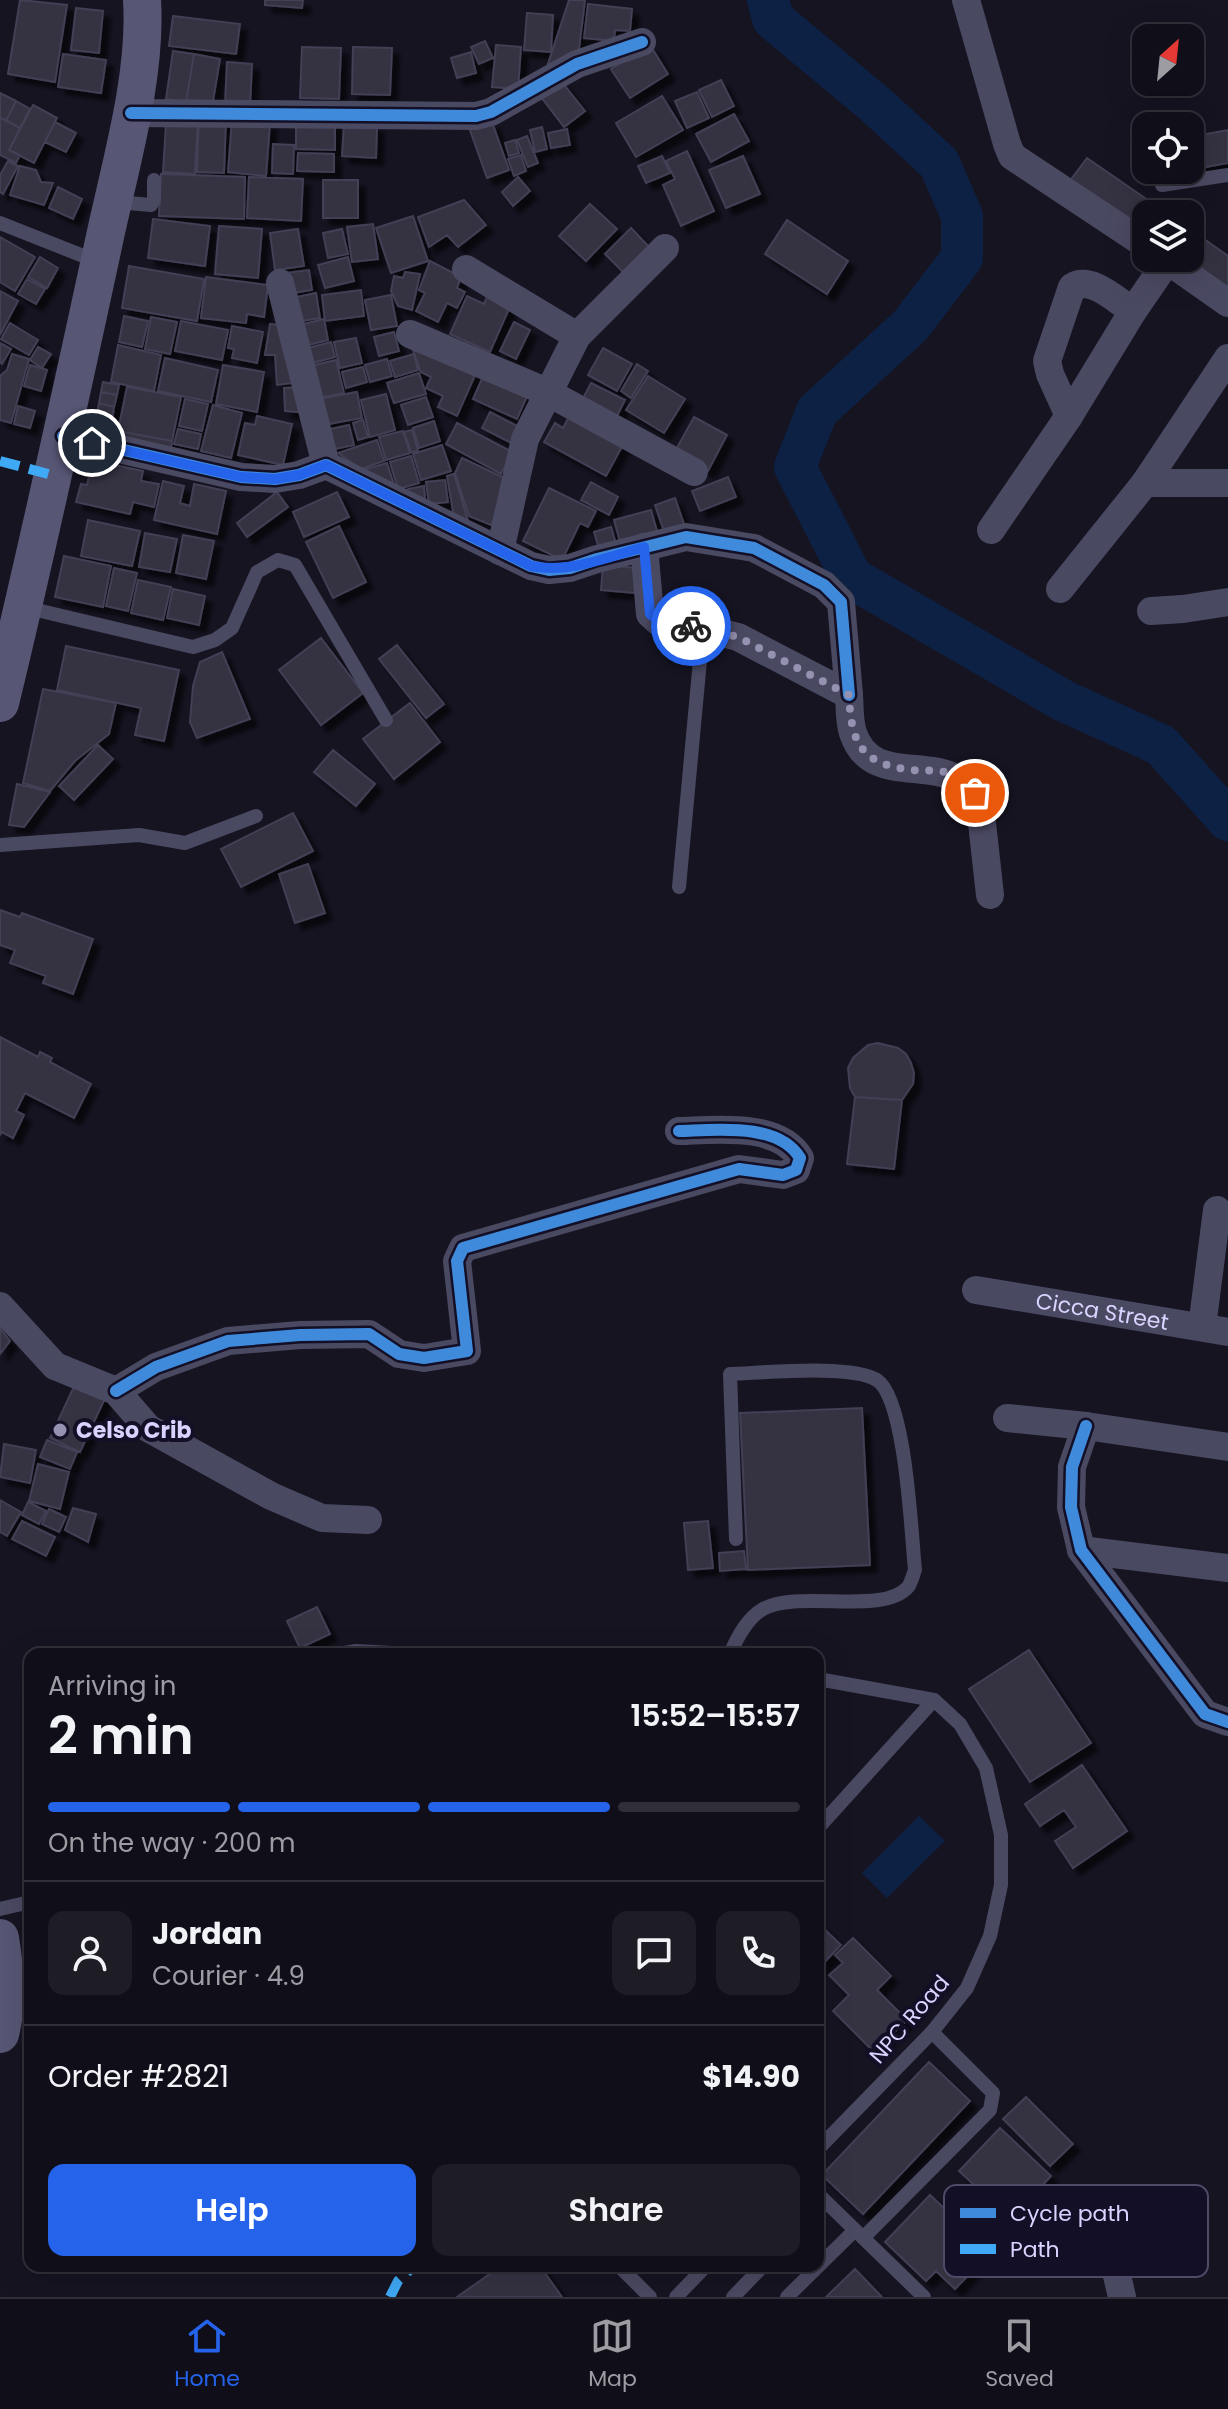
<!DOCTYPE html>
<html lang="en">
<head>
<meta charset="utf-8">
<style>
  :root { --surface:#100f19; --page:#1e1d26; --text:#f1f3f6; --muted:#9c9ca2; --line:#302f38; --accent:#2563eb }
  body { margin:0; font-family:Poppins,sans-serif; background:var(--page); color:var(--text); height:100vh; display:flex; flex-direction:column; font-size:30px; white-space:nowrap }
  * { box-sizing:border-box; margin:0 }
  p { font-size:26px; color:var(--muted) }
  .icon { flex:none; width:44px; height:44px; fill:none; stroke:currentColor; stroke-width:2; stroke-linecap:round; stroke-linejoin:round }
  .map { position:relative; flex:1; overflow:hidden }
  .details { position:absolute; left:24px; top:1648px; width:800px; height:624px; display:flex; flex-direction:column; background:var(--surface); border-radius:16px; box-shadow:0 8px 32px #0002,0 0 0 2px var(--line) }
  .details>* { flex:none }
  .needle { width:52px; rotate:27deg }
  .fabs { position:absolute; left:1132px; top:24px; display:grid; gap:16px }
  .fabs a { display:grid; place-items:center; width:72px; height:72px; border-radius:16px; background:var(--surface); box-shadow:0 8px 32px #0002,0 0 0 2px var(--line); font-size:40px }
  .pin { position:absolute; display:grid; place-items:center; width:68px; height:68px; color:#fff; margin:-34px; border:4px solid #fff; border-radius:50%; box-shadow:0 2px 8px #0007 }
  .courier { position:absolute; display:grid; place-items:center; width:80px; height:80px; margin:-40px; border:6px solid #2563eb; border-radius:50%; background:#fff; color:#222; box-shadow:0 2px 10px #0007 }
  .summary em { font-style:normal; font-weight:600 }
  .summary div { display:flex; flex-direction:column-reverse }
  .summary { display:flex; align-items:center; justify-content:space-between; height:136px; padding:0 24px }
  h1 { font-size:52px; font-weight:600; line-height:60px }
  .bar { display:grid; grid-template-columns:repeat(4,1fr); gap:12px 8px; align-content:center; height:96px; padding:0 24px }
  .bar i { height:10px; border-radius:6px; background:var(--line) }
  .bar .on { background:var(--accent) }
  .bar p { grid-column:span 4 }
  .line { display:flex; align-items:center; gap:20px; padding:0 24px; border-top:2px solid var(--line) }
  .line div { flex:1 }
  .round { display:grid; place-items:center; flex:none; width:84px; height:84px; border-radius:16px; background:var(--page) }
  .button { display:flex; gap:16px; margin-top:auto; padding:16px 24px }
  .button a { flex:1; height:92px; border-radius:16px; background:var(--accent); color:#fff; font-size:32px; font-weight:600; line-height:92px; text-align:center }
  .button a+a { background:var(--page); color:var(--text) }
  .tab-bar { display:flex; justify-content:space-around; align-items:center; height:112px; border-top:2px solid var(--line); background:var(--surface); font-size:22px; color:var(--muted) }
  .tab-bar a { display:grid; justify-items:center; gap:4px }
  .tab-bar .on { color:var(--accent) }
  .map>svg:first-child { display:block }
  .water { fill:#0d2144 }
  .lines { fill:none; stroke-linecap:round; stroke-linejoin:round }
  .river { stroke:#0d2144; stroke-width:42 }
  .building { fill:#343243; stroke:#433f54; stroke-width:2; filter:url(#shadow) }
  .lane { stroke:#4a4962; stroke-width:14 }
  .street { stroke:#4a4962; stroke-width:28 }
  .secondary { stroke:#575674; stroke-width:38 }
  .quiet { stroke:#3fa9f5; stroke-width:10; stroke-dasharray:20 10; stroke-linecap:butt }
  .cycleway-casing { stroke:#130f26; stroke-width:17 }
  .cycleway { stroke:#408adc; stroke-width:12 }
  .done { stroke:#9591b1; stroke-width:8; stroke-dasharray:0 14.4 }
  .route { stroke:#2563eb; stroke-width:10 }
  .poi-dot { fill:#9591b1; stroke:#130f26; stroke-width:3 }
  .labels { text-anchor:middle; stroke-width:8; stroke-linejoin:round; paint-order:stroke }
  .street-label { font-size:22px; fill:#d9d4ff; stroke:#130f26 }
  .poi-label { font-size:22px; font-weight:bold; fill:#d9d4ff; stroke:#130f26; text-anchor:start }
  .key { fill:#130f26; stroke:#4e4a67; stroke-width:2 }
  .key-label { font-size:22px; fill:#d9d4ff }
</style>
</head>
<body>
<div class="map">
<svg width="1228" height="2297" viewBox="0 0 1228 2297">
  <defs>
    <filter id="shadow"><feDropShadow dx="7" dy="7" stdDeviation="2" flood-color="#0009"/></filter>
  </defs>
  <rect width="100%" height="100%" fill="#161421"/>
  <path class="water" d="M919,1816L945,1841L887,1898L862,1873Z"/>
  <g class="lines">
    <path class="river" d="M768,0L773,19L876,105L939,163L962,216V258L910,326L817,411L795,467L852,578L1064,701L1161,745L1228,820"/>
  </g>
  <path class="building" d="M20,0L67,5L55,82L8,74Z
    M265,0H303L302,8L265,5Z
    M569,0H585L578,57L547,67Z
    M588,4L632,9L630,31L615,30L614,41L584,38Z
    M76,8L103,11L99,53L71,50Z
    M527,13L553,15L551,52L524,50Z
    M173,16L240,24L236,54L169,46Z
    M485,41L493,58L479,64L471,47Z
    M496,45L521,47L518,89L492,87Z
    M650,45L668,74L630,98L611,69Z
    M302,47L341,48L339,99L300,98Z
    M353,47L392,48L390,95L352,94Z
    M173,51L194,54L186,102L166,99Z
    M471,52L476,73L457,78L451,58Z
    M63,54L106,60L101,93L58,87Z
    M194,54L220,59L212,107L186,102Z
    M227,62L252,64L250,106L225,105Z
    M721,80L734,106L712,117L699,90Z
    M561,81L585,111L564,127L541,97Z
    M697,92L709,118L687,128L675,101Z
    M0,93L16,101L6,121L0,117Z
    M662,96L683,130L636,157L616,123Z
    M16,101L30,109L20,128L6,121Z
    M33,105L57,118L34,163L9,150Z
    M734,114L749,141L711,162L696,134Z
    M0,117L20,128L9,150L20,155L16,163L0,155Z
    M199,117L226,119L224,173L197,172Z
    M335,118V150L296,149V128Z
    M198,119L195,174L163,172L166,124Z
    M232,120L270,123L266,176L228,172Z
    M55,122L76,133L66,152L45,142Z
    M492,122L509,170L487,178L470,130Z
    M344,124L377,126L376,158L342,156Z
    M542,127L547,149L535,152L530,130Z
    M567,129L570,145L551,148L548,133Z
    M1228,130V163L1162,175L1161,170H1190V137Z
    M527,136L538,163L528,167L517,140Z
    M515,140L519,153L509,156L505,143Z
    M273,144L294,145L293,174L272,173Z
    M687,151L714,211L681,226L663,185L675,179L666,161Z
    M298,153L334,154V172L297,171Z
    M521,155L526,171L514,176L508,159Z
    M662,156L670,173L646,183L638,166Z
    M743,156L760,194L726,208L709,170Z
    M1087,158L1168,214H1146V236L1069,182Z
    M8,161L18,166L3,194L0,192V175Z
    M20,166L36,170L41,182L53,183L44,205L10,195Z
    M161,174L245,177L244,219L159,216Z
    M249,177L303,179L301,221L247,218Z
    M518,177L530,191L513,206L502,192Z
    M323,180H358V218H323Z
    M58,187L82,199L73,219L49,208Z
    M464,200L486,225L458,247L447,235L429,247L418,217Z
    M590,204L617,229L586,261L559,236Z
    M413,216L428,261L391,273L376,228Z
    M153,219L210,226L205,266L148,258Z
    M787,220L848,261L827,294L765,254Z
    M373,224L378,259L352,262L347,227Z
    M219,226L262,229L258,278L215,274Z
    M631,228L651,249L625,274L605,254Z
    M298,229L304,266L275,270L270,233Z
    M342,229L348,254L328,258L323,233Z
    M1190,229L1228,256V293L1178,258H1190Z
    M0,237L35,257L15,291L0,282Z
    M40,257L58,268L47,288L28,277Z
    M348,257L354,281L325,288L318,265Z
    M430,261L461,277L457,288L465,292L457,308L447,303L438,322L416,311L425,293L419,290Z
    M129,266L204,279L197,321L122,308Z
    M309,270L312,290L287,294L285,273Z
    M405,272L420,274L412,310L398,306L391,291L394,276L403,278Z
    M206,277L268,285L264,317L247,314L246,323L201,318Z
    M27,279L45,289L36,304L18,294Z
    M361,290L364,316L325,321L322,295Z
    M0,291L18,301L0,335Z
    M489,292L512,302L490,352L450,334L467,296L484,304Z
    M316,293L320,318L296,322L292,298Z
    M391,295L397,326L371,330L365,300Z
    M124,316L148,321L142,347L119,342Z
    M151,317L177,322L170,354L145,349Z
    M324,319L328,340L301,347L296,326Z
    M181,321L228,330L222,360L175,351Z
    M514,322L530,330L516,359L500,351Z
    M10,323L38,340L29,355L1,339Z
    M270,324L288,326L301,382L277,385L275,355H265Z
    M232,326L263,332L257,363L232,358L234,349L228,348Z
    M394,332L399,351L379,356L374,337Z
    M356,338L362,363L340,368L334,342Z
    M331,342L335,357L305,365L301,350Z
    M0,343L11,349L2,364L0,362Z
    M118,345L161,355L154,391L111,382Z
    M38,347L51,354L42,368L30,360Z
    M603,348L632,364L617,391L588,375Z
    M413,350L476,373L457,416L438,407L443,396L426,388L431,377L421,372Z
    M12,354L29,359L11,423L0,420V376L7,370Z
    M414,354L418,370L395,377L390,361Z
    M165,358L218,370L211,402L158,391Z
    M387,359L392,376L370,382L365,365Z
    M336,360L344,393L314,399L306,367Z
    M637,364L648,371L631,398L621,391Z
    M30,365L47,370L41,391L24,386Z
    M223,365L264,372L257,412L216,404Z
    M363,367L367,382L346,388L342,372Z
    M485,372L529,392L517,419L473,399Z
    M419,373L426,394L394,403L387,383Z
    M648,376L685,399L664,433L626,410Z
    M103,382L119,385L117,395L101,392Z
    M591,383L625,400L614,422L580,404Z
    M127,387L181,397L172,441L118,431Z
    M304,387L309,413L285,411L284,388Z
    M101,392L117,395L114,407L99,403Z
    M357,392L362,418L323,425L318,399Z
    M386,394L395,430L370,437L361,400Z
    M426,397L433,417L408,425L401,405Z
    M185,399L208,404L202,431L179,426Z
    M99,403L114,407L112,421L96,418Z
    M213,405L242,413L231,458L201,451Z
    M18,406L35,411L30,428L14,424Z
    M490,412L523,429L515,445L482,428Z
    M571,413L624,443L606,476L544,442L555,423L563,428Z
    M257,416L292,424L283,465L238,455L245,423L255,425Z
    M694,417L727,435L708,471L674,453Z
    M96,418L112,421L109,438L92,435Z
    M363,420L368,437L358,440L353,423Z
    M434,421L440,441L419,448L413,428Z
    M457,423L512,452L501,474L446,444Z
    M349,425L354,445L330,450L326,430Z
    M178,429L201,434L198,449L174,444Z
    M412,430L418,451L411,452L404,432Z
    M118,431L172,441L170,453L116,443Z
    M403,431L410,453L386,460L379,437Z
    M377,440L384,461L361,469L338,453Z
    M442,445L451,471L421,480L413,454Z
    M100,452L102,453L99,468L89,466L88,473L82,472L88,458Z
    M411,456L419,483L398,489L390,462Z
    M462,458L511,481L491,525L469,516L455,473Z
    M387,463L396,491L363,470Z
    M110,464L143,471L141,481L159,484L154,507L133,502L130,514L76,502L81,484L87,485L91,468L108,472Z
    M454,474L468,521L455,523L447,476Z
    M728,477L736,497L700,511L692,491Z
    M445,480L448,502L429,504L426,482Z
    M163,481L184,486L180,503L190,506L194,484L226,491L217,534L154,520Z
    M591,482L618,497L609,515L581,500Z
    M424,486L426,511L408,501V489Z
    M549,488L596,511L588,527L580,523L562,560L523,541Z
    M277,492L288,507L247,537L237,523Z
    M337,492L349,517L304,537L293,512Z
    M675,498L685,527L665,534L655,505Z
    M651,510L659,538L622,549L614,520Z
    M88,520L140,531L132,566L81,556Z
    M339,526L366,582L333,598L306,542Z
    M611,527L617,547L600,552L594,532Z
    M145,533L177,539L170,572L139,567Z
    M183,535L214,541L206,579L176,573Z
    M64,556L111,566L103,607L55,597Z
    M603,565L637,568L635,593L601,590Z
    M114,568L137,573L128,611L106,606Z
    M138,580L171,587L163,620L131,613Z
    M173,589L205,596L199,625L167,618Z
    M321,638L363,693L321,725L279,670Z
    M397,645L444,704L426,718L379,659Z
    M66,646L179,670L164,741L135,735L141,708L57,690Z
    M222,652L250,719L197,738L190,722L193,686L200,662Z
    M43,689L116,703L109,734L75,761L50,791L23,783Z
    M410,703L440,742L394,779L363,739Z
    M98,745L113,759L74,800L59,786Z
    M333,750L375,784L356,806L314,772Z
    M17,784L50,792L24,827L9,825Z
    M293,813L313,851L241,887L221,849Z
    M308,864L325,913L295,923L279,874Z
    M0,910L20,917L22,913L93,939L73,994L43,983L46,976L10,963L15,950L0,945Z
    M0,1037L38,1057L40,1052L52,1058L50,1062L91,1084L74,1118L25,1093L16,1111L24,1115L13,1138L2,1132L0,1135Z
    M878,1043L898,1048L906,1054L911,1063L914,1073L913,1084L902,1100L855,1097L850,1088L848,1068L853,1058L868,1045Z
    M855,1097L902,1100L894,1169L847,1164Z
    M0,1328L10,1341L0,1354Z
    M77,1380L107,1394L80,1452L50,1438Z
    M862,1408L870,1565L748,1570L740,1413Z
    M47,1440L77,1452L70,1469L40,1457Z
    M4,1444L36,1450L30,1483L0,1477Z
    M38,1464L69,1472L60,1509L29,1501Z
    M0,1500L21,1512L7,1536L0,1532Z
    M28,1502L46,1511L39,1524L22,1515Z
    M73,1508L96,1514L88,1542L65,1530Z
    M49,1509L66,1517L59,1532L42,1524Z
    M22,1521L55,1537L46,1556L12,1539Z
    M708,1521L713,1568L688,1570L684,1523Z
    M744,1551L746,1569L720,1571L719,1553Z
    M317,1607L330,1634L300,1648L287,1621Z
    M1029,1650L1091,1743L1030,1782L969,1689Z
    M1082,1765L1127,1831L1073,1868L1055,1841L1076,1827L1064,1810L1040,1826L1025,1804Z
    M818,1923L841,1945L818,1969Z
    M853,1938L891,1976L877,1990L907,2020L874,2052L833,2011L849,1995L829,1975L843,1963L835,1955Z
    M929,2062L970,2101L863,2214L822,2175Z
    M1026,2097L1073,2144L1050,2166L1003,2119Z
    M1000,2128L1051,2176L1011,2219L959,2171Z
    M930,2195L991,2252L955,2289L936,2271L926,2281L885,2242Z
    M501,2266H540L562,2297H457Z
    M855,2269L882,2297H826Z"/>
  <g class="lines">
    <path class="lane" d="M1162,185L1228,175
      M116,202L151,205L154,200V180
      M0,223L96,261
      M24,607L193,647L215,640L232,628L257,572L278,560L295,565L386,720
      M0,845L139,835L185,843L256,816
      M679,887L703,628
      M339,1654L356,1651L409,1654
      M730,1654C737,1638 747,1618 763,1609C799,1589 883,1616 908,1587C911,1583 913,1575 915,1570C911,1532 906,1400 877,1380C852,1364 762,1373 730,1374L736,1539
      M818,1679L934,1700L960,1724L986,1768L1001,1835V1885L990,1936L967,1988L932,2032L818,2149
      M818,1828L934,1700
      M0,1909L30,1902
      M16,1996L30,1967
      M818,2194L924,2297
      M863,2238L990,2110L993,2093L932,2032
      M619,2266L650,2297
      M676,2297L706,2266
      M733,2297L763,2266
      M787,2297L855,2230"/>
    <g class="street">
      <path d="M966,0L1007,144L1012,156L1146,245"/>
      <path d="M131,113L476,116L491,112L577,64L642,42"/>
      <path d="M1164,258L1228,303"/>
      <path d="M466,269L577,336"/>
      <path d="M280,283L326,465"/>
      <path d="M410,334L547,392L694,472"/>
      <path d="M1069,416L1050,374L1047,361L1072,287C1091,275 1117,301 1133,311"/>
      <path d="M63,436L241,477L275,479L299,475L326,465L531,566L549,570L570,568L597,559L686,537L754,548L824,585L841,602L849,695"/>
      <path d="M1145,483H1228"/>
      <path d="M991,530L1069,416L1133,311L1168,260"/>
      <path d="M644,547L650,614L659,622L703,628L738,637L849,695C850,708 849,721 853,733C874,796 953,742 980,805L990,895"/>
      <path d="M500,551L525,439L577,336L665,248"/>
      <path d="M1060,589L1145,483L1228,358"/>
      <path d="M1151,611L1183,609L1228,602"/>
      <path id="s1" d="M976,1290L1228,1332"/>
      <path d="M0,1306L55,1366L116,1391L148,1428L271,1496L322,1518L368,1520"/>
      <path d="M1202,1327L1217,1210"/>
      <path d="M116,1391L156,1367L228,1341L300,1335L369,1334L399,1354L424,1358L467,1351L457,1261L463,1248L739,1169L783,1175L796,1170L800,1158C778,1122 716,1130 679,1131"/>
      <path d="M1007,1418L1086,1426L1228,1447"/>
      <path d="M1086,1426L1072,1467L1071,1507L1081,1550L1205,1714L1228,1722"/>
      <path d="M1081,1550L1228,1568"/>
      <path d="M1101,2207L1122,2297"/>
    </g>
    <path class="secondary" d="M0,703C37,551 70,399 103,246C119,169 147,78 142,0
      M0,1938C5,1968 8,2004 0,2034"/>
    <path class="quiet" d="M0,461L52,475
      M390,2297L398,2281L414,2266"/>
    <defs>
      <path id="cycleway" d="M131,113L476,116L491,112L577,64L642,42
        M63,436L241,477L275,479L299,475L326,465L531,566L549,570L570,568L597,559L686,537L754,548L824,585L841,602L849,695
        M116,1391L156,1367L228,1341L300,1335L369,1334L399,1354L424,1358L467,1351L457,1261L463,1248L739,1169L783,1175L796,1170L800,1158C778,1122 716,1130 679,1131
        M1086,1426L1072,1467L1071,1507L1081,1550L1205,1714L1228,1722"/>
    </defs>
    <use href="#cycleway" class="cycleway-casing"/>
    <use href="#cycleway" class="cycleway"/>
  </g>
  <g class="lines">
    <path class="done" d="M691,626L738,637L849,695C851,743 861,765 913,770C925,771 939,769 950,774C960,778 968,786 975,793"/>
    <path class="route" d="M92,443L241,477L275,479L299,475L326,465L531,566C570,574 607,557 644,547L650,614L659,622L691,626"/>
  </g>
  <circle class="poi-dot" cx="60" cy="1430" r="8"/>
  <g class="labels">
    <g class="street-label">
      <text dy="8" stroke="none"><textPath href="#s1" startOffset="128">Cicca Street</textPath></text>
      <text transform="translate(909 2019) rotate(-49)" y="8">NPC Road</text>
    </g>
    <g class="poi-label">
      <text x="76" y="1438">Celso Crib</text>
    </g>
  </g>
  <rect x="944" y="2185" width="264" height="92" rx="12" class="key"/>
  <rect x="960" y="2208" width="36" height="10" fill="#408adc"/>
  <rect x="960" y="2244" width="36" height="10" fill="#3fa9f5"/>
  <g class="key-label">
    <text x="1010" y="2221">Cycle path</text>
    <text x="1010" y="2257">Path</text>
  </g>
</svg>
<div class="fabs">
<a><svg class="needle" viewBox="-14 -14 28 28"><path d="M0-13l5 13h-10z" fill="#e53935"/><path d="M0 13l5-13h-10z" fill="#9c9ca2"/></svg></a>
<a><svg class="icon" aria-label="locate" viewBox="0 0 24 24"><circle cx="12" cy="12" r="6"/><path d="M12 2v4M12 18v4M2 12h4M18 12h4"/></svg></a>
<a><svg class="icon" aria-label="layers" viewBox="0 0 24 24"><path d="M12 4l9 5-9 5-9-5zM3 14l9 5 9-5"/></svg></a>
</div>
<div class="pin" style="left:975px;top:793px;background:#ea580c"><svg class="icon" aria-label="bag" viewBox="0 0 24 24"><path d="M5 8h14l-1 12H6zM9 8a3 3 0 0 1 6 0"/></svg></div>
<div class="pin" style="left:92px;top:443px;background:#1f2937"><svg class="icon" aria-label="home" viewBox="0 0 24 24"><path d="M3 11l9-7 9 7M6 9v11h12V9"/></svg></div>
<div class="courier" style="left:691px;top:626px"><svg class="icon" aria-label="bike" viewBox="0 0 24 24"><circle cx="6" cy="16" r="4"/><circle cx="18" cy="16" r="4"/><path d="M6 16l4-8h5l3 8M10 8l3 8H6M13 5h3"/></svg></div>
<section class="details">
<div class="summary"><div><h1>2 min</h1><p>Arriving in</p></div><em>15:52–15:57</em></div>
<div class="bar"><i class="on"></i><i class="on"></i><i class="on"></i><i></i><p>On the way · 200 m</p></div>
<div class="line" style="height:144px"><a class="round"><svg class="icon" aria-label="person" viewBox="0 0 24 24"><circle cx="12" cy="8" r="4"/><path d="M4 21q1-7 8-7t8 7"/></svg></a><div><b>Jordan</b><p>Courier · 4.9</p></div><a class="round"><svg class="icon" aria-label="chat" viewBox="0 0 24 24"><path d="M4 5h16v11H9l-5 4z"/></svg></a><a class="round"><svg class="icon" aria-label="phone" viewBox="0 0 24 24"><path d="M5 4h4l2 5-3 2q2 4 5 5l2-3 5 2v4C11 20 4 13 5 4z"/></svg></a></div>
<div class="line" style="height:104px"><div>Order #2821</div><b>$14.90</b></div>
<div class="button"><a>Help</a><a>Share</a></div>
</section>
</div>
<nav class="tab-bar">
<a class="on"><svg class="icon" aria-label="home" viewBox="0 0 24 24"><path d="M3 11l9-7 9 7M6 9v11h12V9"/></svg>Home</a>
<a><svg class="icon" aria-label="map" viewBox="0 0 24 24"><path d="M3 6l6-2 6 2 6-2v14l-6 2-6-2-6 2zM9 4v14M15 6v14"/></svg>Map</a>
<a><svg class="icon" aria-label="saved" viewBox="0 0 24 24"><path d="M7 4h10v16l-5-4-5 4z"/></svg>Saved</a>
</nav>
</body>
</html>
